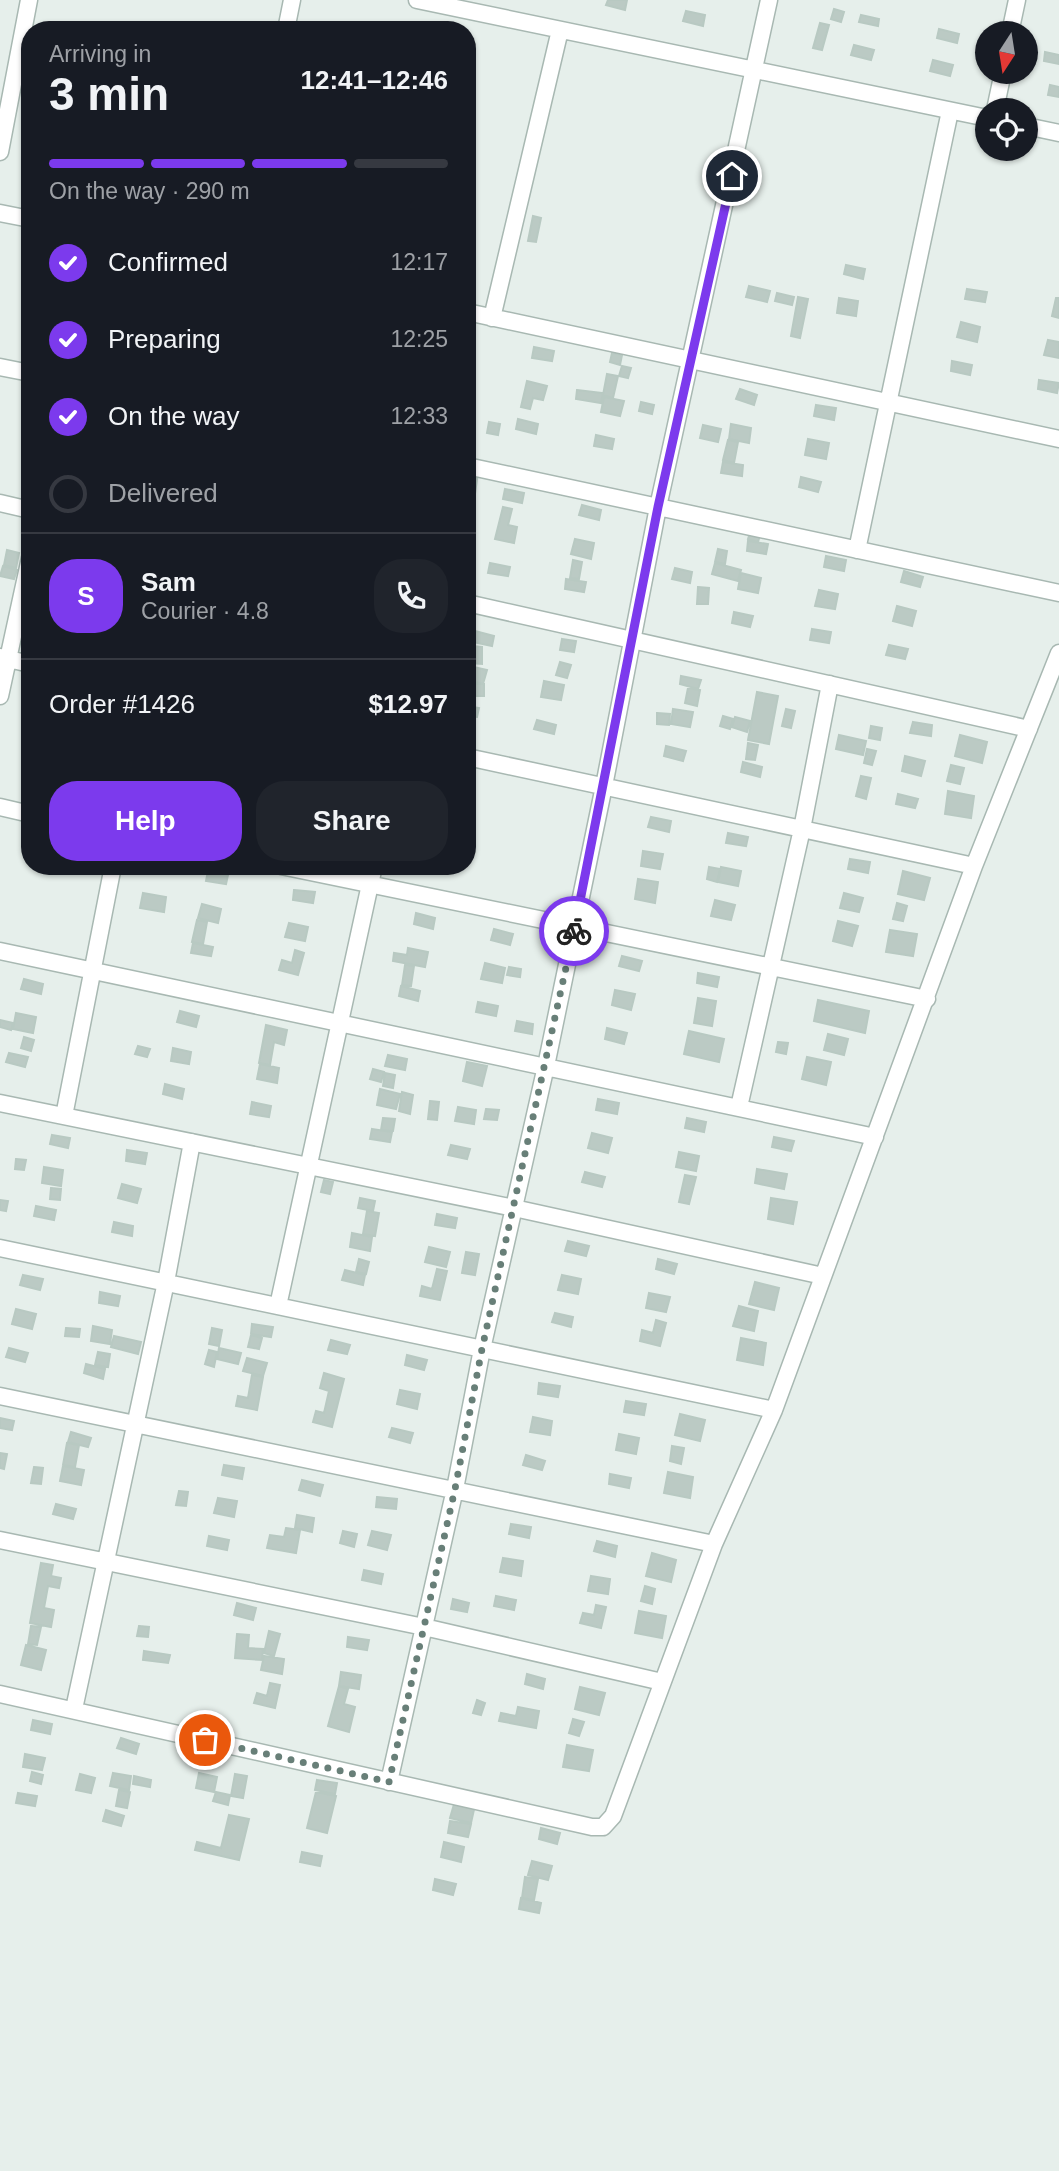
<!DOCTYPE html>
<html lang="en">
<head>
<meta charset="utf-8">
<style>
  :root { --surface:#171b24; --page:#20242c; --text:#f1f3f6; --muted:#9ea1a6; --line:#363941; --accent:#7c3aed }
  body { margin:0; font-family:Helvetica,sans-serif; background:var(--page); color:var(--text); height:100vh; display:flex; flex-direction:column; font-size:26px; white-space:nowrap }
  * { box-sizing:border-box; margin:0 }
  p { font-size:23px; color:var(--muted) }
  .icon { flex:none; width:38px; height:38px; fill:none; stroke:currentColor; stroke-width:2; stroke-linecap:round; stroke-linejoin:round }
  .map { position:relative; flex:1; overflow:hidden }
  .drawer { position:absolute; left:21px; top:21px; width:455px; height:854px; display:flex; flex-direction:column; background:var(--surface); border-radius:28px; box-shadow:0 2px 5px #0004 }
  .drawer>* { flex:none }
  .needle { width:46px; rotate:192deg }
  .fabs { position:absolute; left:975px; top:21px; display:grid; gap:14px }
  .fabs a { display:grid; place-items:center; width:63px; height:63px; border-radius:50%; background:var(--surface); box-shadow:0 2px 5px #0004; font-size:35px }
  .pin { position:absolute; display:grid; place-items:center; width:60px; height:60px; color:#fff; margin:-30px; border:4px solid #fff; border-radius:50%; box-shadow:0 2px 7px #0007 }
  .courier { position:absolute; display:grid; place-items:center; width:70px; height:70px; margin:-35px; border:5px solid #7c3aed; border-radius:50%; background:#fff; color:#222; box-shadow:0 2px 9px #0007 }
  .head em { font-style:normal; font-weight:700 }
  .head div { display:flex; flex-direction:column-reverse }
  .head { display:flex; align-items:center; justify-content:space-between; height:119px; padding:0 28px }
  h1 { font-size:46px; font-weight:700; line-height:52px }
  .bar { display:grid; grid-template-columns:repeat(4,1fr); gap:10px 7px; align-content:center; height:84px; padding:0 28px }
  .bar i { height:9px; border-radius:5px; background:var(--line) }
  .bar .on { background:var(--accent) }
  .bar p { grid-column:span 4 }
  .line { display:flex; align-items:center; gap:18px; padding:0 28px; border-top:2px solid var(--line) }
  .line div { flex:1 }
  .round { display:grid; place-items:center; flex:none; width:74px; height:74px; border-radius:28px; background:var(--page) }
  ol { padding:0 28px; list-style:none }
  li { display:flex; align-items:center; gap:21px; height:77px }
  li p { margin-inline-start:auto }
  li .icon { padding:7px; border-radius:50%; background:var(--accent); color:#fff; stroke-width:4 }
  li:last-child { color:var(--muted) }
  li i { width:38px; height:38px; border:4px solid var(--line); border-radius:50% }
  .primary-button { display:flex; gap:14px; margin-top:auto; padding:14px 28px }
  .primary-button a { flex:1; height:80px; border-radius:28px; background:var(--accent); color:#fff; font-size:28px; font-weight:700; line-height:80px; text-align:center }
  .primary-button a+a { background:var(--page); color:var(--text) }
  .map>svg:first-child { display:block }
  .building { fill:#bbcac4; stroke:#b8c9c2; stroke-width:2 }
  .lines { fill:none; stroke-linecap:round; stroke-linejoin:round }
  .minor-casing { stroke:#a8b8b2; stroke-width:19 }
  .minor { stroke:#fff; stroke-width:16 }
  .done { stroke:#687f78; stroke-width:7; stroke-dasharray:0 12.6 }
  .route { stroke:#7c3aed; stroke-width:9 }
</style>
</head>
<body>
<div class="map">
<svg width="1059" height="2171" viewBox="0 0 1059 2171">
  <rect width="100%" height="100%" fill="#e6efeb"/>
  <path class="building" d="M608,0H627L625,10L606,5Z
    M834,9L844,12L841,22L831,19Z
    M686,11L705,15L703,26L683,21Z
    M861,15L879,19L878,26L859,22Z
    M820,23L829,25L822,50L813,48Z
    M939,29L959,34L957,43L937,38Z
    M854,45L874,50L871,60L851,55Z
    M1045,52L1059,55V64L1044,61Z
    M933,60L953,65L950,76L930,71Z
    M1050,85L1059,87V97L1048,95Z
    M533,216L541,218L536,242L528,241Z
    M846,265L865,269L863,279L844,274Z
    M846,265L865,269L863,279L844,274Z
    M749,286L770,291L767,302L746,297Z
    M967,289L987,292L985,302L965,299Z
    M777,293L794,297L792,305L775,301Z
    M798,297L808,299L800,338L791,336Z
    M798,297L808,299L800,338L791,336Z
    M839,298L858,301L856,316L837,313Z
    M1056,298H1059V318L1052,316Z
    M961,322L980,327L977,342L957,337Z
    M1048,340L1059,342V358L1044,355Z
    M534,347L554,351L552,361L532,358Z
    M534,347L554,351L552,361L532,358Z
    M612,353L622,355L620,365L610,362Z
    M952,361L972,365L970,375L951,371Z
    M622,366L631,368L628,378L619,376Z
    M607,374L618,376L613,398L603,395Z
    M1039,380L1059,383L1057,393L1038,389Z
    M527,381L547,386L543,400L533,398L530,409L521,407Z
    M740,389L757,395L754,405L736,399Z
    M577,390L603,393L601,403L576,399Z
    M604,397L624,401L620,416L601,412Z
    M641,402L654,405L652,414L639,411Z
    M816,405L836,408L834,420L814,416Z
    M816,405L836,408L834,420L814,416Z
    M518,419L538,424L536,434L516,429Z
    M489,422L500,424L498,435L487,433Z
    M731,424L751,428L749,443L729,439Z
    M703,425L721,429L718,442L700,438Z
    M596,435L614,439L612,449L594,446Z
    M808,439L829,443L826,459L805,455Z
    M728,440L738,442L734,463L723,460Z
    M723,462L743,465L742,476L721,473Z
    M467,471L478,472L475,494L467,493Z
    M801,477L821,482L818,492L799,487Z
    M505,489L524,493L522,503L503,499Z
    M467,503L472,504L467,525Z
    M582,505L601,510L599,520L579,515Z
    M503,507L512,509L508,525L517,527L514,543L495,539Z
    M751,529L761,532L758,542L748,539Z
    M575,539L594,543L591,559L571,554Z
    M748,541L768,544L766,554L747,551Z
    M718,549L727,551L725,564L715,562Z
    M718,549L727,551L725,564L715,562Z
    M7,550L19,553L16,568L4,565Z
    M826,556L846,560L844,571L824,567Z
    M573,560L582,562L579,579L570,578Z
    M490,563L510,567L508,576L488,573Z
    M715,563L741,570L738,581L712,574Z
    M3,566L17,570L14,579L0,576Z
    M675,568L692,572L690,583L672,579Z
    M904,571L923,577L920,587L901,582Z
    M741,573L761,578L758,593L738,589Z
    M566,579L586,582L584,592L565,589Z
    M698,587L709,588L708,604H697Z
    M819,590L838,594L835,609L815,606Z
    M897,606L916,611L912,626L893,621Z
    M734,612L753,616L750,627L732,623Z
    M812,629L831,632L829,643L810,640Z
    M475,631L494,636L492,646L473,642Z
    M562,639L576,641L574,652L560,650Z
    M889,645L908,649L905,659L886,655Z
    M471,646L482,647V664L470,663Z
    M560,662L571,665L567,678L556,675Z
    M469,666L487,670L483,684L467,680Z
    M681,676L701,680L698,689L680,684Z
    M544,681L564,685L561,700L541,697Z
    M544,681L564,685L561,700L541,697Z
    M475,684H484V696H474Z
    M688,688L700,690L697,706L685,703Z
    M757,692L778,696L769,744L748,740Z
    M467,706L479,708L477,717L467,716Z
    M673,709L693,712L690,727L671,724Z
    M786,709L795,711L791,728L782,726Z
    M657,713L670,714L669,725L657,724Z
    M657,713L670,714L669,725L657,724Z
    M723,716L733,719L730,729L720,726Z
    M735,717L750,721L747,732L732,727Z
    M537,720L556,725L554,734L534,729Z
    M913,722L932,725L931,736L910,733Z
    M871,726L882,728L880,740L869,738Z
    M839,735L866,741L863,755L836,749Z
    M960,735L987,742L982,763L955,756Z
    M748,743L758,745L755,760L746,759Z
    M666,746L686,751L683,761L664,756Z
    M666,746L686,751L683,761L664,756Z
    M867,749L876,751L872,765L864,763Z
    M905,756L925,761L921,776L902,771Z
    M743,762L762,767L760,777L741,772Z
    M951,765L964,768L960,784L947,781Z
    M861,776L871,778L866,799L856,796Z
    M948,791L974,796L971,818L945,814Z
    M898,794L918,799L915,808L896,804Z
    M651,817L671,821L669,832L648,827Z
    M728,833L748,837L746,846L726,843Z
    M643,851L663,854L660,869L641,866Z
    M850,859L870,862L868,873L848,869Z
    M709,867L720,869L717,882L707,879Z
    M721,867L741,871L738,886L718,882Z
    M721,867L741,871L738,886L718,882Z
    M208,871L228,875L226,884L206,881Z
    M903,871L930,878L924,900L898,894Z
    M638,879L658,882L655,903L635,899Z
    M294,890L315,892L313,903L293,900Z
    M143,893L166,897L164,912L140,908Z
    M844,893L863,898L859,912L840,908Z
    M715,900L735,905L731,920L711,916Z
    M897,903L907,906L903,921L893,919Z
    M202,904L221,909L218,923L198,918Z
    M416,913L435,918L433,929L414,924Z
    M197,920L207,922L203,944L192,942Z
    M838,921L858,926L852,946L833,941Z
    M289,923L308,927L305,941L285,937Z
    M494,929L513,934L510,945L491,940Z
    M890,930L917,934L913,956L886,952Z
    M193,943L213,947L211,956L191,953Z
    M408,948L428,952L425,967L393,961L394,953L407,955Z
    M295,950L304,953L298,975L279,970L282,960L292,963Z
    M622,956L642,961L639,971L619,966Z
    M485,963L505,968L502,983L481,979Z
    M405,965L414,966L411,986L402,985Z
    M509,967L521,969L520,977L507,975Z
    M698,973L719,977L717,987L697,983Z
    M24,979L43,984L41,994L21,989Z
    M401,986L420,991L418,1001L399,996Z
    M615,990L635,994L631,1010L612,1005Z
    M698,998L716,1001L712,1026L694,1023Z
    M818,1000L869,1011L865,1033L814,1021Z
    M478,1002L498,1006L496,1016L476,1012Z
    M180,1011L199,1016L196,1027L177,1022Z
    M16,1013L36,1017L33,1033L13,1029Z
    M0,1020L13,1023L11,1030L0,1027Z
    M517,1021L533,1024L532,1034L515,1031Z
    M266,1025L287,1030L284,1045L274,1042L270,1065L259,1063Z
    M607,1028L627,1033L624,1044L605,1039Z
    M689,1031L724,1039L719,1062L684,1054Z
    M828,1034L848,1039L844,1055L824,1050Z
    M24,1037L34,1040L31,1051L21,1048Z
    M778,1042L788,1043L786,1054L776,1052Z
    M138,1046L150,1049L147,1057L135,1054Z
    M173,1048L191,1052L189,1064L171,1061Z
    M9,1053L28,1057L25,1067L6,1062Z
    M388,1055L407,1059L405,1070L385,1066Z
    M807,1057L831,1062L826,1085L802,1079Z
    M467,1062L487,1066L482,1086L463,1081Z
    M260,1064L279,1068L277,1083L257,1079Z
    M260,1064L279,1068L277,1083L257,1079Z
    M373,1069L384,1072L381,1082L370,1079Z
    M385,1073L395,1075L393,1088L383,1086Z
    M165,1084L184,1089L182,1099L163,1094Z
    M380,1089L400,1094L396,1109L377,1105Z
    M402,1092L413,1095L410,1114L399,1111Z
    M598,1099L619,1103L617,1114L596,1110Z
    M430,1101L439,1102L437,1120L428,1119Z
    M252,1102L271,1106L269,1117L250,1114Z
    M458,1107L476,1110L474,1124L455,1121Z
    M486,1109L499,1110L497,1120L484,1119Z
    M383,1118L395,1119L393,1131L381,1130Z
    M687,1118L706,1122L704,1132L685,1128Z
    M372,1129L392,1132L390,1142L370,1139Z
    M592,1133L612,1138L608,1153L588,1148Z
    M52,1135L70,1138L68,1148L50,1144Z
    M774,1137L794,1141L791,1151L772,1147Z
    M451,1145L470,1149L467,1159L448,1155Z
    M127,1150L147,1153L145,1164L126,1161Z
    M679,1152L699,1156L696,1171L676,1167Z
    M16,1159L26,1160L24,1170L15,1169Z
    M44,1167L63,1170L61,1186L42,1183Z
    M757,1169L787,1174L784,1189L755,1183Z
    M585,1172L605,1177L602,1187L582,1182Z
    M685,1175L696,1177L689,1204L679,1202Z
    M324,1180L333,1182L330,1194L321,1192Z
    M122,1184L141,1189L137,1203L118,1198Z
    M51,1188L61,1189L60,1200L50,1199Z
    M360,1198L375,1201L373,1211L358,1208Z
    M771,1198L797,1202L793,1224L768,1219Z
    M0,1200L8,1201L6,1211L0,1210Z
    M36,1206L56,1210L54,1220L34,1216Z
    M367,1211L379,1213L375,1236L363,1234Z
    M437,1214L457,1218L455,1228L435,1225Z
    M114,1222L133,1226L132,1236L112,1232Z
    M352,1233L372,1237L370,1251L350,1247Z
    M568,1241L589,1246L586,1256L565,1251Z
    M429,1247L450,1252L446,1267L425,1262Z
    M466,1252L479,1254L475,1275L462,1273Z
    M466,1252L479,1254L475,1275L462,1273Z
    M359,1259L369,1262L366,1274L356,1272Z
    M658,1259L677,1264L674,1274L656,1269Z
    M437,1269L447,1271L440,1300L420,1296L422,1286L432,1289Z
    M345,1270L365,1275L363,1285L342,1280Z
    M23,1275L43,1279L40,1290L20,1285Z
    M562,1275L581,1279L578,1294L558,1290Z
    M755,1282L779,1288L774,1310L749,1304Z
    M100,1292L120,1296L118,1306L99,1303Z
    M649,1293L670,1297L666,1312L646,1308Z
    M739,1306L758,1311L754,1331L733,1326Z
    M16,1309L36,1314L32,1329L12,1324Z
    M555,1313L573,1317L571,1327L552,1322Z
    M656,1320L666,1323L660,1346L640,1341L642,1330L653,1333Z
    M252,1324L273,1327L271,1337L251,1334Z
    M93,1326L112,1330L110,1344L91,1341Z
    M66,1328L80,1329L79,1337L65,1336Z
    M212,1328L222,1330L219,1346L209,1344Z
    M251,1335L262,1338L259,1349L248,1347Z
    M114,1336L141,1342L138,1354L111,1347Z
    M741,1338L766,1343L763,1365L737,1360Z
    M331,1340L350,1345L347,1354L328,1350Z
    M9,1348L28,1353L25,1362L6,1357Z
    M219,1348L241,1353L238,1364L217,1359Z
    M209,1350L217,1352L214,1367L205,1364Z
    M98,1352L110,1354L108,1367L95,1365Z
    M98,1352L110,1354L108,1367L95,1365Z
    M407,1355L427,1360L424,1370L405,1365Z
    M247,1358L267,1363L263,1376L243,1371Z
    M86,1364L105,1369L103,1379L84,1373Z
    M324,1373L344,1379L332,1427L313,1422L316,1411L324,1413L329,1391L320,1388Z
    M252,1375L263,1377L257,1410L236,1406L238,1396L248,1398Z
    M539,1383L560,1386L558,1397L538,1394Z
    M400,1390L420,1394L417,1409L397,1404Z
    M626,1401L646,1404L644,1415L624,1412Z
    M680,1414L705,1420L700,1441L675,1435Z
    M680,1414L705,1420L700,1441L675,1435Z
    M533,1417L552,1421L550,1435L530,1432Z
    M0,1418L14,1421L12,1430L0,1428Z
    M392,1428L413,1433L410,1443L389,1437Z
    M71,1432L91,1438L88,1447L68,1442Z
    M619,1434L639,1438L636,1454L616,1450Z
    M67,1443L79,1445L75,1467L63,1465Z
    M672,1446L684,1448L681,1464L670,1461Z
    M0,1453L7,1454L4,1469L0,1468Z
    M526,1455L545,1461L542,1470L523,1465Z
    M224,1465L244,1468L242,1479L222,1475Z
    M63,1466L84,1470L81,1485L60,1481Z
    M34,1467L43,1468L41,1484L31,1483Z
    M668,1472L693,1477L690,1498L664,1493Z
    M610,1474L631,1478L629,1488L609,1484Z
    M302,1480L323,1485L320,1496L299,1490Z
    M179,1491L188,1492L186,1506L176,1505Z
    M377,1497L397,1499L396,1509L376,1507Z
    M218,1498L237,1501L234,1517L214,1513Z
    M56,1504L76,1509L73,1519L53,1514Z
    M297,1515L314,1518L312,1532L295,1528Z
    M511,1524L531,1527L529,1538L509,1534Z
    M286,1528L300,1530L296,1553L267,1548L270,1535L284,1537Z
    M343,1531L357,1534L354,1547L340,1543Z
    M372,1531L391,1535L387,1550L368,1545Z
    M209,1536L229,1540L227,1550L207,1546Z
    M597,1541L617,1546L615,1557L594,1551Z
    M652,1553L676,1560L671,1582L646,1576Z
    M503,1558L523,1561L521,1576L500,1572Z
    M41,1563L53,1565L51,1576L61,1578L59,1588L48,1586L44,1608L54,1610L51,1627L30,1623Z
    M364,1570L383,1574L381,1584L362,1580Z
    M591,1576L610,1579L608,1594L588,1591Z
    M645,1586L655,1589L652,1604L641,1601Z
    M496,1596L516,1600L514,1610L494,1606Z
    M453,1599L469,1603L467,1612L451,1609Z
    M237,1603L256,1608L253,1620L234,1615Z
    M596,1605L606,1607L601,1628L580,1623L583,1613L594,1615Z
    M639,1611L666,1616L662,1638L635,1633Z
    M31,1626L41,1627L37,1645L28,1644Z
    M139,1626L149,1627L148,1637L137,1636Z
    M269,1631L280,1634L274,1656L264,1653Z
    M237,1634L249,1635L248,1648L263,1649L262,1660L235,1658Z
    M348,1637L369,1640L367,1650L347,1647Z
    M26,1645L46,1650L41,1670L21,1665Z
    M144,1651L170,1655L168,1663L143,1660Z
    M264,1656L284,1659L282,1674L261,1670Z
    M341,1672L361,1675L359,1689L339,1686Z
    M527,1674L545,1679L543,1689L525,1684Z
    M270,1683L280,1685L275,1708L254,1703L257,1693L267,1696Z
    M339,1686L348,1689L344,1704L355,1707L349,1732L328,1726Z
    M580,1687L605,1693L599,1715L575,1709Z
    M477,1700L485,1703L481,1715L473,1713Z
    M518,1707L539,1711L536,1728L499,1721L501,1713L516,1716Z
    M573,1719L584,1722L579,1736L569,1733Z
    M33,1720L52,1724L50,1734L31,1730Z
    M121,1738L139,1744L136,1754L117,1748Z
    M567,1745L593,1750L589,1771L563,1767Z
    M25,1754L45,1758L42,1770L23,1767Z
    M25,1754L45,1758L42,1770L23,1767Z
    M32,1772L43,1775L41,1784L30,1781Z
    M113,1773L131,1776L129,1790L110,1786Z
    M199,1773L217,1777L214,1792L196,1788Z
    M80,1774L95,1778L91,1793L76,1790Z
    M235,1774L247,1776L243,1798L231,1796Z
    M134,1776L151,1780L150,1787L133,1784Z
    M317,1780L337,1783L335,1794L315,1790Z
    M119,1790L130,1792L127,1808L116,1806Z
    M216,1792L230,1795L228,1805L213,1801Z
    M316,1792L336,1796L327,1833L307,1828Z
    M18,1793L37,1796L35,1806L16,1803Z
    M455,1801L475,1805L471,1823L450,1818Z
    M106,1810L124,1816L121,1826L103,1821Z
    M229,1815L249,1819L239,1860L195,1850L197,1842L221,1848Z
    M229,1815L249,1819L239,1860L195,1850L197,1842L221,1848Z
    M450,1821L471,1824L468,1837L448,1833Z
    M541,1828L560,1833L557,1844L539,1839Z
    M444,1842L464,1847L461,1862L441,1857Z
    M302,1852L322,1856L320,1866L300,1862Z
    M532,1861L552,1866L548,1880L528,1875Z
    M525,1877L538,1879L534,1900L522,1898Z
    M435,1879L456,1884L453,1895L433,1890Z
    M521,1898L541,1903L539,1913L519,1909Z"/>
  <g class="lines">
    <defs>
      <path id="minor" d="M417,0L987,118
        M286,30L292,0
        M1010,33L1017,0
        M995,110L1003,72
        M1026,126L1059,133
        M0,152L29,0
        M0,213L30,219
        M467,312L1059,439
        M492,318L560,30
        M0,367L30,373
        M467,466L1059,593
        M0,503L30,510
        M857,550L950,111
        M467,603L1029,729
        M0,657L30,664
        M0,696L30,558
        M467,757L974,866
        M0,807L30,814
        M281,866L927,999
        M0,951L875,1137
        M0,1103L514,1208L823,1276
        M739,1107L802,829L830,684
        M64,1116L113,866
        M0,1248L774,1410
        M278,1306L374,866
        M0,1396L714,1544
        M0,1540L424,1627L662,1682
        M0,1694L592,1827H603L613,1816L714,1544L774,1410L974,866L1059,653
        M74,1709L166,1282L192,1142
        M389,1782L455,1489L482,1349L546,1066L604,786L658,507L769,0"/>
    </defs>
    <use href="#minor" class="minor-casing"/>
    <use href="#minor" class="minor"/>
  </g>
  <g class="lines">
    <path class="done" d="M205,1740L389,1782L455,1489L482,1349L574,931"/>
    <path class="route" d="M574,931L658,507L732,176"/>
  </g>
</svg>
<div class="fabs">
<a><svg class="needle" viewBox="-14 -14 28 28"><path d="M0-13l5 13h-10z" fill="#e53935"/><path d="M0 13l5-13h-10z" fill="#9ea1a6"/></svg></a>
<a><svg class="icon" aria-label="locate" viewBox="0 0 24 24"><circle cx="12" cy="12" r="6"/><path d="M12 2v4M12 18v4M2 12h4M18 12h4"/></svg></a>
</div>
<div class="pin" style="left:205px;top:1740px;background:#ea580c"><svg class="icon" aria-label="bag" viewBox="0 0 24 24"><path d="M5 8h14l-1 12H6zM9 8a3 3 0 0 1 6 0"/></svg></div>
<div class="pin" style="left:732px;top:176px;background:#1f2937"><svg class="icon" aria-label="home" viewBox="0 0 24 24"><path d="M3 11l9-7 9 7M6 9v11h12V9"/></svg></div>
<div class="courier" style="left:574px;top:931px"><svg class="icon" aria-label="bike" viewBox="0 0 24 24"><circle cx="6" cy="16" r="4"/><circle cx="18" cy="16" r="4"/><path d="M6 16l4-8h5l3 8M10 8l3 8H6M13 5h3"/></svg></div>
<section class="drawer">
<div class="head"><div><h1>3 min</h1><p>Arriving in</p></div><em>12:41–12:46</em></div>
<div class="bar"><i class="on"></i><i class="on"></i><i class="on"></i><i></i><p>On the way · 290 m</p></div>
<ol>
<li><svg class="icon" aria-label="check" viewBox="0 0 24 24"><path d="M5 12l5 5 9-10"/></svg>Confirmed<p>12:17</p></li>
<li><svg class="icon" aria-label="check" viewBox="0 0 24 24"><path d="M5 12l5 5 9-10"/></svg>Preparing<p>12:25</p></li>
<li><svg class="icon" aria-label="check" viewBox="0 0 24 24"><path d="M5 12l5 5 9-10"/></svg>On the way<p>12:33</p></li>
<li><i></i>Delivered</li>
</ol>
<div class="line" style="height:126px"><b class="round" style="background:var(--accent);color:#fff">S</b><div><b>Sam</b><p>Courier · 4.8</p></div><a class="round"><svg class="icon" aria-label="phone" viewBox="0 0 24 24"><path d="M5 4h4l2 5-3 2q2 4 5 5l2-3 5 2v4C11 20 4 13 5 4z"/></svg></a></div>
<div class="line" style="height:91px"><div>Order #1426</div><b>$12.97</b></div>
<div class="primary-button"><a>Help</a><a>Share</a></div>
</section>
</div>
</body>
</html>
